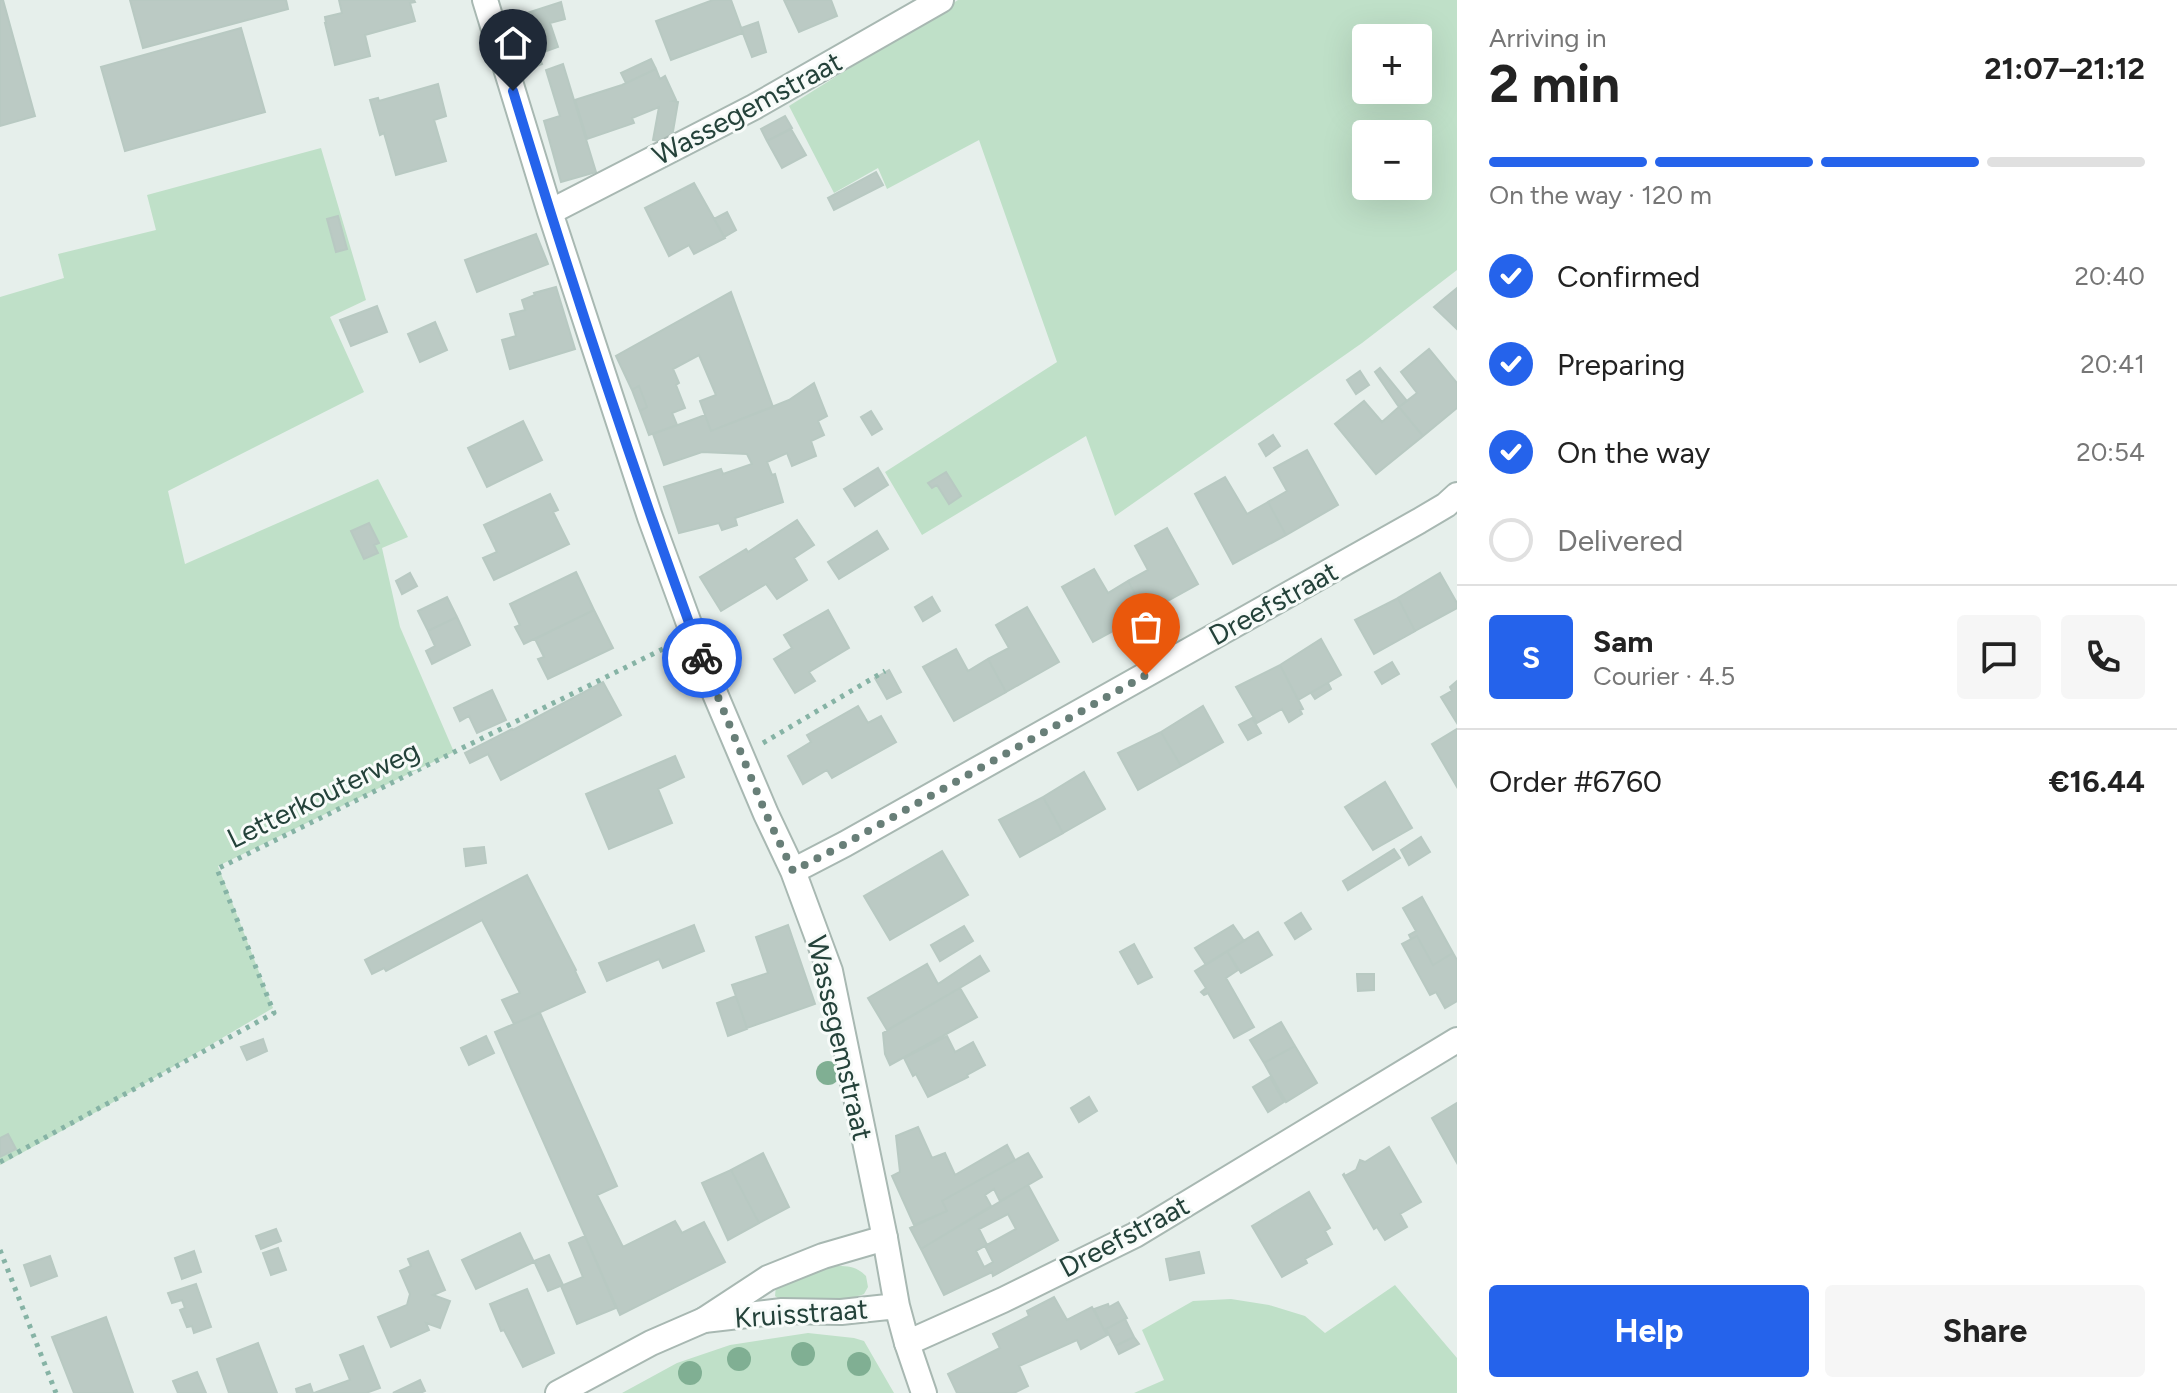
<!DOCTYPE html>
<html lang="en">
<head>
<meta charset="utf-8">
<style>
  :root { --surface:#fff; --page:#f6f6f6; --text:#222; --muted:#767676; --line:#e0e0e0; --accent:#2563eb }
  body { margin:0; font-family:Figtree,sans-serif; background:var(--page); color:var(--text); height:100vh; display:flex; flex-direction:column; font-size:30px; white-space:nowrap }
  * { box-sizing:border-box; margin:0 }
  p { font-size:26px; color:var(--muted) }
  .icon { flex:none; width:44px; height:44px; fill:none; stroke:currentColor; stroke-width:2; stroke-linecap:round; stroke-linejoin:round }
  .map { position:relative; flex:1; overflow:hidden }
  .sheet { display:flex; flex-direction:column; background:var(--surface); width:720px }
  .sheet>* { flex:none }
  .controls { position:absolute; left:1352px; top:24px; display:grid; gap:16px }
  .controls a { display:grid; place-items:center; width:80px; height:80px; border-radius:8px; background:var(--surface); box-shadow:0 8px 32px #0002; font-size:40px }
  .pin { position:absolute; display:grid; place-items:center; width:68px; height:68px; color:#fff; margin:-82px -34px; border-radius:50% 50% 50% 0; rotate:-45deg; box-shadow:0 0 8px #0007 }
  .pin .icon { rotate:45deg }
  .courier { position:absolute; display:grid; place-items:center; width:80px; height:80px; margin:-40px; border:6px solid #2563eb; border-radius:50%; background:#fff; color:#222; box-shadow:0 2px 10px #0007 }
  .headline em { font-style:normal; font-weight:700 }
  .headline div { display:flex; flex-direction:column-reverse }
  .headline { display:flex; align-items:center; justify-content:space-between; height:136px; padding:0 32px }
  h1 { font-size:52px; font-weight:700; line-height:60px }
  .bar { display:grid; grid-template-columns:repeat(4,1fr); gap:12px 8px; align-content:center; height:96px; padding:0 32px }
  .bar i { height:10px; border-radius:6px; background:var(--line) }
  .bar .active { background:var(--accent) }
  .bar p { grid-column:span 4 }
  .line { display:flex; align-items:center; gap:20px; padding:0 32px; border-top:2px solid var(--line) }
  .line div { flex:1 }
  .round { display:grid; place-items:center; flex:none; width:84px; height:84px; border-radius:8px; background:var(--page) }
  ol { padding:0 32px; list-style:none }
  li { display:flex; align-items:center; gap:24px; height:88px }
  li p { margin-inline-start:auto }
  li .icon { padding:8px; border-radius:50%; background:var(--accent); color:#fff; stroke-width:4 }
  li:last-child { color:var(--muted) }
  li i { width:44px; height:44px; border:4px solid var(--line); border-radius:50% }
  .primary-button { display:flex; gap:16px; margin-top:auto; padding:16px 32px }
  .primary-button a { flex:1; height:92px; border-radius:8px; background:var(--accent); color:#fff; font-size:32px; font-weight:700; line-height:92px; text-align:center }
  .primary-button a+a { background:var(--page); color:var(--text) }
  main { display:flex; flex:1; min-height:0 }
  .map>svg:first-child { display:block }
  .green { fill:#bfe0c8; fill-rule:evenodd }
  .building { fill:#bbcac4; stroke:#b8c9c2; stroke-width:2; fill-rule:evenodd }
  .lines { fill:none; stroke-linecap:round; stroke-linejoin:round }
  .minor-casing { stroke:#a8b8b2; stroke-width:28 }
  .tertiary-casing { stroke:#a8b8b2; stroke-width:28 }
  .path { stroke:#86b3a5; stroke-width:5; stroke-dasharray:4 6; stroke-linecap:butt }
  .minor { stroke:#fff; stroke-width:24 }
  .tertiary { stroke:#fff; stroke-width:24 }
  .tree { fill:#80af93 }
  .done { stroke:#687f78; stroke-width:8; stroke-dasharray:0 14.4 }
  .route { stroke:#2563eb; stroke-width:10 }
  .labels { text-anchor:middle; stroke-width:6; stroke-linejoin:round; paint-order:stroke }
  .street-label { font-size:28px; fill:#24423a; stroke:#f7fbf9 }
</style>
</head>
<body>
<main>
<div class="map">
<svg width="1457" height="1393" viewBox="0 0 1457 1393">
  <rect width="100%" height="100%" fill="#e6efeb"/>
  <path class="green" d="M958,0H1457V270L1362,343L1115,516L1086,436L922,535L885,472L1057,362L979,140L887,189L878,168L834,193L789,106ZM1366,38H1418V90H1366ZM1366,134H1418V186H1366Z
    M321,148L366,300L330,317L364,392L168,491L185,564L378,479L408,537L382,548L400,627L454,752L218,866L273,1008L105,1107L0,1165V297L64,278L58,254L156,230L147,195Z
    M832,1266C847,1266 855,1265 866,1276L868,1287L864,1294C844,1302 791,1310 775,1296L776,1285L804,1271Z
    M1395,1285L1457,1358V1393H1134L1164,1380L1142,1330L1193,1301L1231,1299L1269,1305L1305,1316L1325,1333Z
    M808,1333L854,1338L864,1341L894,1393H622L677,1363L730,1345Z"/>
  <path class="building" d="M0,0H3L35,116L0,126Z
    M130,0H286L288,9L143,48Z
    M339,0H414L415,2L410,3L415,21L365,35L370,56L335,65L325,23H326L325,17L342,13Z
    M731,0L743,33L671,60L656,21L713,0Z
    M784,0H831L837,16L799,32Z
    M561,2L565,19L550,23L558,47L538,54L542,64L527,70L516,33L525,30L521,15Z
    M758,22L766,52L752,57L741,28Z
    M241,28L265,112L125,151L101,67Z
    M651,59L656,69L626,83L621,73Z
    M563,64L596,172L561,182L544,121L560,116L546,70Z
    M656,69L660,79L665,76L676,100L673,101L678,102L671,143L653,140L659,107L632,118L634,123L587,139L575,100L622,85Z
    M438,84L446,116L434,120L446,161L396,175L384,133L380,135L370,100L378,98L379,101Z
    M785,116L792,128L767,141L761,129Z
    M791,129L806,155L782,168L767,141Z
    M876,172L883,185L834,210L828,198Z
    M694,183L725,238L694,254L689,245L669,256L645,208Z
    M727,212L736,230L724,237L714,219Z
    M338,216L347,249L336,252L327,219Z
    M536,234L548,264L477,292L465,260Z
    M556,287L575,349L510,369L502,340L516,336L510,314L525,310L522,300L535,295L534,293Z
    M1457,288V329L1434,307Z
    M731,292L773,407L711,431L700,401L716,395L699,355L673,369L679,383L676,385L685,408L672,413L677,425L649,435L640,411L647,407L639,386L632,390L616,356Z
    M377,306L387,332L351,346L340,320Z
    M435,322L447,350L420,362L408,334Z
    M1429,349L1457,383V408L1423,436L1399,407L1417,393L1401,372Z
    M1380,368L1407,401L1399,407L1375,372Z
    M1360,371L1369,385L1356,394L1347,380Z
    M814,383L827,416L818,421L824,435L811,441L816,456L792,466L787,453L767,462L772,475L775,474L783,502L735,518L737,525L722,530L719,523L679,533L664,487L721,469L723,474L752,464L747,454L702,452L664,465L653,434L705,415L711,431L789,400Z
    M639,386L647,407L640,411L632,390Z
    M1364,401L1382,422L1399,407L1423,436L1376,474L1335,424Z
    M871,411L882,429L872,435L861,417Z
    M523,421L542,460L487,487L468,448Z
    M1273,435L1280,446L1266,456L1259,444Z
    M1307,450L1338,505L1286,535L1268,502L1287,491L1274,468Z
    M878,468L888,485L855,506L844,489Z
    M946,472L961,496L949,504L937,485L932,488L928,483Z
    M1225,477L1247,514L1268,502L1286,535L1233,564L1195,494Z
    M550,494L558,510L553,512L569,544L494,580L483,558L497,552L484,525Z
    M797,520L814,545L794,558L807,580L777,599L766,584L721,611L700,577L746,549L748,552Z
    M369,523L379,543L374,545L378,553L364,559L351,531Z
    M1167,528L1198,584L1146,613L1128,581L1148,570L1135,546Z
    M877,531L888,549L839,579L828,562Z
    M1094,569L1108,593L1128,581L1146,613L1093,642L1062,587Z
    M576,572L594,610L524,644L515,627L520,625L510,604Z
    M410,573L417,586L402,594L396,581Z
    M1440,573L1457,603V608L1415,631L1398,598Z
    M447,597L457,617L428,631L418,611Z
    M932,597L940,611L923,621L915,607Z
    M1398,598L1415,631L1374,654L1355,620Z
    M1027,607L1059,662L1006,692L988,659L1009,648L996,625Z
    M594,610L613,648L548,679L538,659L544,657L535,639Z
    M828,610L849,648L809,672L815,681L795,693L774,659L792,648L784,635Z
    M457,617L470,645L432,664L426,651L435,646L428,631Z
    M1321,639L1341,675L1298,700L1280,665Z
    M956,649L968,671L988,659L1006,692L954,721L923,667Z
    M1392,662L1399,674L1382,684L1375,672Z
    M1280,665L1303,709L1300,710L1302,714L1289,722L1282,709L1257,723L1236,687Z
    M889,670L901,692L887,699L875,678Z
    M1457,681V723L1441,697L1452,691L1450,687Z
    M603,682L621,715L501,780L488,754L470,763L465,753L512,729L513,730Z
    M1328,683L1331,689L1315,699L1311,693Z
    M492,690L506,720L477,733L469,716L460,721L454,708Z
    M858,706L868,723L881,716L896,742L832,778L827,770L803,784L788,756L811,742L807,735Z
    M1203,706L1223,742L1181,766L1161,732Z
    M1252,718L1261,733L1248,740L1239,725Z
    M1457,729V787L1432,744Z
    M1161,732L1181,766L1138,790L1118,753Z
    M675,756L684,777L658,789L672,823L609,849L586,794Z
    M1084,772L1105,809L1063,833L1043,797Z
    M1385,782L1412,828L1373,850L1345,807Z
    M1043,797L1063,833L1020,857L999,820Z
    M1421,837L1430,852L1409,865L1401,850Z
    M484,847L486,863L466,866L464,849Z
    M1394,849L1400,858L1348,890L1343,881Z
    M942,851L968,895L890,940L864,896Z
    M527,875L576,970L575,971L585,992L514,1024L502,1000L520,993L482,920L386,971L384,968L372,974L365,960Z
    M1422,897L1453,953L1433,965L1417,936L1411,939L1409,935L1416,931L1403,908Z
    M1301,913L1311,929L1295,939L1285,923Z
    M694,925L704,951L663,968L659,959L607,981L599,963Z
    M788,925L815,1004L747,1028L732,985L768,973L756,937Z
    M1233,925L1244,941L1206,965L1195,948Z
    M964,926L973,941L940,961L931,945Z
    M1258,932L1272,955L1241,973L1227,951Z
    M1417,936L1433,965L1453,953L1457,960V1001L1445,1008L1436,992L1430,995L1402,944Z
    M1134,944L1152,977L1138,984L1120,952Z
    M1227,951L1238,970L1226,978L1254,1027L1234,1038L1208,993L1204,995L1201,992L1206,988L1195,971Z
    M980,956L989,971L887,1030L868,998L927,964L938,984Z
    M1357,974H1374V990L1358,991Z
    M960,988L977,1017L890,1065L885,1054L883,1033Z
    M736,996L747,1029L728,1036L717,1003Z
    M540,1013L617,1186L597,1195L623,1247L675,1221L682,1233L704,1222L725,1262L620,1315L495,1032Z
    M1281,1022L1295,1046L1264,1063L1250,1040Z
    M486,1036L494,1053L469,1065L461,1048Z
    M947,1036L955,1052L973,1042L985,1065L967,1075L968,1077L928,1097L916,1074L913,1076L904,1058Z
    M263,1039L267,1051L247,1060L241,1047Z
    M1295,1046L1317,1083L1286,1102L1264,1063Z
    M1270,1077L1284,1102L1268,1112L1253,1087Z
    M1089,1097L1097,1111L1079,1122L1071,1108Z
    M1457,1103V1163L1432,1118Z
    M918,1127L932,1158L945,1153L955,1175L1007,1145L1015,1160L942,1201L947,1211L914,1225L892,1176L900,1172L896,1136Z
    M8,1134L16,1149L0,1157V1138Z
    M1389,1147L1421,1202L1400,1214L1407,1227L1385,1240L1377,1227L1374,1229L1343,1175L1344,1174L1345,1176L1356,1170L1360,1160L1365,1162Z
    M763,1153L789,1207L759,1223L731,1170Z
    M1028,1153L1042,1177L1000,1201L994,1189L985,1195L991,1206L921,1249L910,1228L947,1211L942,1201Z
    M731,1170L759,1223L728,1240L702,1183Z
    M1028,1185L1058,1240L993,1276L992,1272L944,1295L921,1249ZM1008,1214L1016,1229L987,1245L979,1229ZM985,1246L993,1262L984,1267L976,1251Z
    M1309,1192L1330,1228L1325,1231L1332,1244L1305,1259L1307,1263L1282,1277L1252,1226Z
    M276,1229L281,1241L261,1249L256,1236Z
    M520,1233L534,1262L476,1289L462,1260Z
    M585,1236L616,1308L577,1324L561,1286L583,1277L569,1243Z
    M278,1248L286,1270L271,1275L263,1253Z
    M194,1251L201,1272L182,1279L175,1258Z
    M428,1251L445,1290L433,1295L450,1301L440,1328L426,1323L429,1330L391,1347L378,1317L407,1305L410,1294L400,1271L411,1266L408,1259Z
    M1199,1252L1204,1273L1170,1280L1166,1259Z
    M549,1255L563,1285L548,1291L534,1261Z
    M50,1256L57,1276L31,1286L24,1265Z
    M196,1284L211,1327L194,1333L192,1326L187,1327L180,1310L185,1308L182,1300L172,1303L168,1293Z
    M527,1289L554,1353L523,1367L504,1330L501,1331L490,1304Z
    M1054,1297L1067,1320L1092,1307L1107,1335L1081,1349L1077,1340L1019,1366L1028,1386L1014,1393H957L948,1374L1000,1348L993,1334L1029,1316L1027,1311Z
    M1118,1302L1127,1318L1104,1330L1094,1309L1108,1304L1109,1307Z
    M106,1317L133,1393H74L52,1337Z
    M1125,1319L1134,1337L1115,1346L1106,1329Z
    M1134,1337L1139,1344L1119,1354L1115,1346Z
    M258,1343L277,1393H229L217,1359Z
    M363,1346L380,1388L366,1393H314L350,1380L340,1355Z
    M197,1372L206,1393H178L173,1381Z
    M420,1380L425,1391L420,1393H393Z
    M310,1384L313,1393H297L296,1389Z"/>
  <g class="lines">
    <defs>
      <path id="minor" d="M485,0L550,212L650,517L713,689L766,814L793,871L830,971L885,1238L823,1256L768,1278L704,1320
        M550,212L754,107L941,0
        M793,871L845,844L1419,521L1446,505L1457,495
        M907,1343L1003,1300L1135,1235L1457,1040"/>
      <path id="tertiary" d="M885,1238L897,1306L907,1343L924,1393
        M558,1393L651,1343L704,1320L782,1311L841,1312L897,1306"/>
    </defs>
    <use href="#minor" class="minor-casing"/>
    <use href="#tertiary" class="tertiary-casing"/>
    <path class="path" d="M763,743L885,671
      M0,1162L274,1013L217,869L671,645
      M0,1250L56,1393"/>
    <use href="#minor" class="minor"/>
    <use href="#tertiary" class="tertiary"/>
  </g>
  <g class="tree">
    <circle cx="828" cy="1073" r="12"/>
    <circle cx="803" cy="1354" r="12"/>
    <circle cx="739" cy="1359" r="12"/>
    <circle cx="859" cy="1364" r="12"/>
    <circle cx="690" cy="1373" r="12"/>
  </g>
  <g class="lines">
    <path class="done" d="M702,658L766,814L793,871L845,844L1146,675"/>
    <path class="route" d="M513,91C571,282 633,471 702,658"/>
  </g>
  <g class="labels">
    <g class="street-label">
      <text transform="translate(747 108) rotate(-28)" y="10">Wassegemstraat</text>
      <text transform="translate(1273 603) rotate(-29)" y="10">Dreefstraat</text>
      <text transform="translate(323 794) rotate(-26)" y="10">Letterkouterweg</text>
      <text transform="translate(840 1038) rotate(77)" y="10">Wassegemstraat</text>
      <text transform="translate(1124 1236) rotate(-28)" y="10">Dreefstraat</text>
      <text transform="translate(801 1313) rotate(-4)" y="10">Kruisstraat</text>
    </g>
  </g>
</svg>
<div class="controls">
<a>+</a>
<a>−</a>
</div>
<div class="pin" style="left:1146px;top:675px;background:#ea580c"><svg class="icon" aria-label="bag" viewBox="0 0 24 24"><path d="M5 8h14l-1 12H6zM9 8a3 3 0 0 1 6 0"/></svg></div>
<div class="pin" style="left:513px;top:91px;background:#1f2937"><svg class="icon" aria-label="home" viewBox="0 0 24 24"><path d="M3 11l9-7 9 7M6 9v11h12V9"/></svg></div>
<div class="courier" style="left:702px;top:658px"><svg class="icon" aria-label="bike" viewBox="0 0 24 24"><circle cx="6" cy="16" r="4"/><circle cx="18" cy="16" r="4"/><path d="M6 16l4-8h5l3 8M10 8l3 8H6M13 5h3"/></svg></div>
</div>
<section class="sheet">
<div class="headline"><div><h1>2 min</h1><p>Arriving in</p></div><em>21:07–21:12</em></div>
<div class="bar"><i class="active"></i><i class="active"></i><i class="active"></i><i></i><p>On the way · 120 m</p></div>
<ol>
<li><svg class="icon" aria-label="check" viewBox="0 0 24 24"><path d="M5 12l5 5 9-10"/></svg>Confirmed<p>20:40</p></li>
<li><svg class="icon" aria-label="check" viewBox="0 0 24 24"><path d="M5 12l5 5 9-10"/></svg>Preparing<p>20:41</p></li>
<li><svg class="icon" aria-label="check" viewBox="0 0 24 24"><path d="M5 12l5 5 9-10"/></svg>On the way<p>20:54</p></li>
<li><i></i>Delivered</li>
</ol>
<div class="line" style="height:144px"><b class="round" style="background:var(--accent);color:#fff">S</b><div><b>Sam</b><p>Courier · 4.5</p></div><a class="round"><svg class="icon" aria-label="chat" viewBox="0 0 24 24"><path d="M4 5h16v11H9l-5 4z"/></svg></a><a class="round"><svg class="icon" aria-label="phone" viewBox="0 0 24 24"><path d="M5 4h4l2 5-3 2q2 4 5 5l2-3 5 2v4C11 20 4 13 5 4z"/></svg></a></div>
<div class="line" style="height:104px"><div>Order #6760</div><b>€16.44</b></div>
<div class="primary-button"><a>Help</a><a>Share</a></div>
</section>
</main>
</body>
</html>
